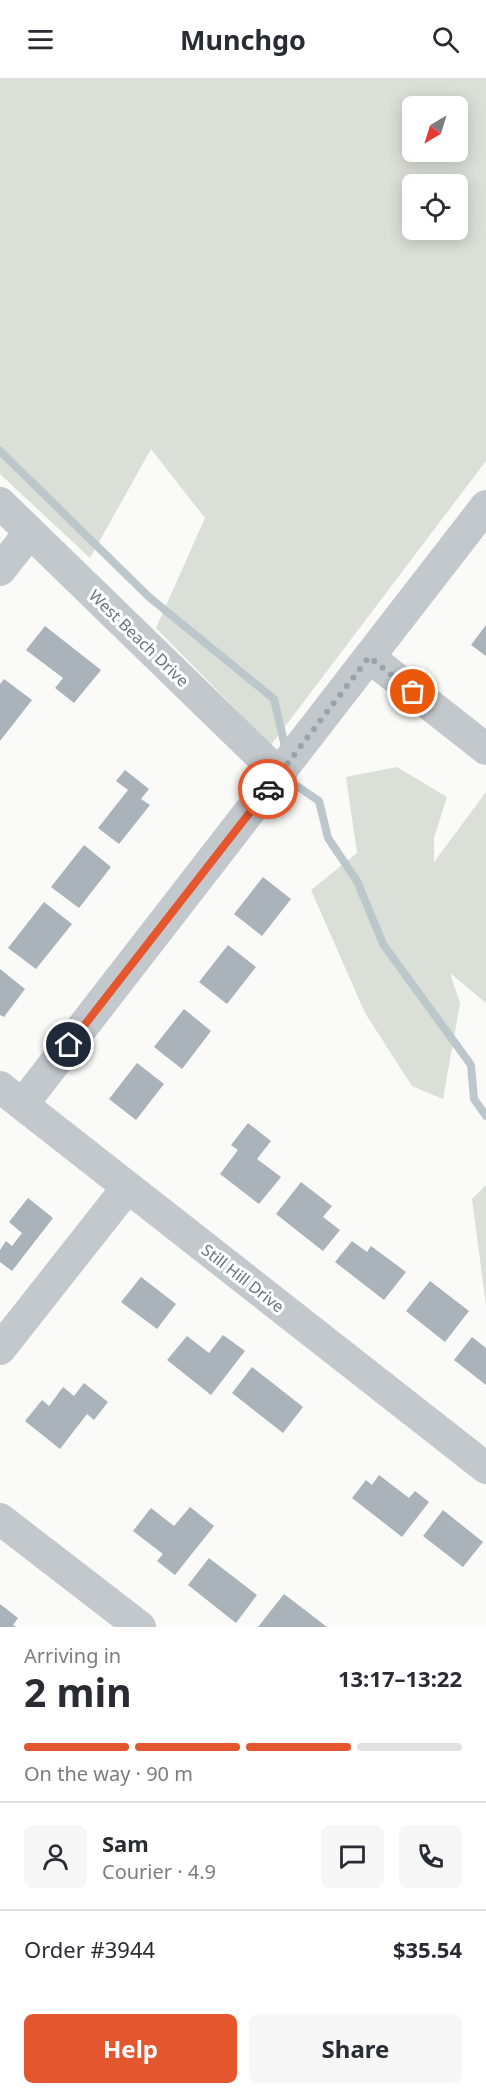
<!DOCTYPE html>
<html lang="en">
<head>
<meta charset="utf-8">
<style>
  :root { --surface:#fff; --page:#f7f7f7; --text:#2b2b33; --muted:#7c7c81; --line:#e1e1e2; --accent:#e4572e }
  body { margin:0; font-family:"Noto Sans",sans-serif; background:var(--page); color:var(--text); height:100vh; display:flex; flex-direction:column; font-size:22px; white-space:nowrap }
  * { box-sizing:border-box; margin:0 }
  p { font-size:20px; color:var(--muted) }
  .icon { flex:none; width:33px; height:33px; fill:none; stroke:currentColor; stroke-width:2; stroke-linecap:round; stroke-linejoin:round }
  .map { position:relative; height:1549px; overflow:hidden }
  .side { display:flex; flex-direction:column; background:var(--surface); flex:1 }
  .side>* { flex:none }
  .needle { width:39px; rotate:218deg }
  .fabs { position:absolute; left:402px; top:18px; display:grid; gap:12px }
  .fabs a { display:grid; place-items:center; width:66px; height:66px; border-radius:9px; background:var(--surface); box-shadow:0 3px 15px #0003; font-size:30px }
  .pin { position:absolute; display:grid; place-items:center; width:51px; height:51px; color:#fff; margin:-26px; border:3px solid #fff; border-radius:50%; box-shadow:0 2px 6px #0007 }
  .courier { position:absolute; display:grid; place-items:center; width:60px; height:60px; margin:-30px; border:4px solid #e4572e; border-radius:50%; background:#fff; color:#222; box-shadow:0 2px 8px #0007 }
  .summary em { font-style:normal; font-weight:700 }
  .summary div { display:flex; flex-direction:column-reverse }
  .summary { display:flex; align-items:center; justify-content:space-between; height:102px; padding:0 24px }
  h1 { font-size:39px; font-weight:700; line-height:45px }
  .bar { display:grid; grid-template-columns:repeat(4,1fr); gap:9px 6px; align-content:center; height:72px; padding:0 24px }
  .bar i { height:8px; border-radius:4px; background:var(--line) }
  .bar .current { background:var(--accent) }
  .bar p { grid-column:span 4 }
  .line { display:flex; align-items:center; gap:15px; padding:0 24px; border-top:2px solid var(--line) }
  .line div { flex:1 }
  .round { display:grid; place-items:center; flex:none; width:63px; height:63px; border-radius:9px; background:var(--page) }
  .button { display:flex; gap:12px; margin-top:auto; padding:12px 24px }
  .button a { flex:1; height:69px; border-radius:9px; background:var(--accent); color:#fff; font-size:24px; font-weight:700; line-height:69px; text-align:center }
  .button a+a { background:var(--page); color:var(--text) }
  header { display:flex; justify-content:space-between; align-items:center; height:78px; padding:0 24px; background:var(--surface); font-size:27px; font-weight:700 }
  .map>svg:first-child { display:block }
  .green { fill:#dadfd7; fill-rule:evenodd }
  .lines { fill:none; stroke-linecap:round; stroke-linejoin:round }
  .stream { stroke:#bbc7cb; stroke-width:8 }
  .building { fill:#aab3b9 }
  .minor { stroke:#c3c8cc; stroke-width:32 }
  .done { stroke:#99a4ac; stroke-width:6; stroke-dasharray:0 10.8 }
  .route { stroke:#e4572e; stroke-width:8 }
  .labels { text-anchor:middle; stroke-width:6; stroke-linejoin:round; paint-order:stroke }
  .street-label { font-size:16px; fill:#657683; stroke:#fff }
</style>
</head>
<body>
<header><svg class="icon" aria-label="menu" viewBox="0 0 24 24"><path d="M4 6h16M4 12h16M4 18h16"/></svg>Munchgo<svg class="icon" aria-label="search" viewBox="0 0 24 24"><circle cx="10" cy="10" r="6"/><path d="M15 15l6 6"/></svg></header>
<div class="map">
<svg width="486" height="1549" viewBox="0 0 486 1549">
  <rect width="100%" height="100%" fill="#fafaf8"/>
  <path class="green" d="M0,0H486V383L271,667L156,550L205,440L151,371L90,480L0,396ZM412,28H458V74H412ZM412,106H458V152H412Z
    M397,689L447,719L434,760V784L486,714V925L450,895L460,925L443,1021L412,1008L365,935L311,812L357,775L346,699Z
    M486,1107V1227L472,1121Z"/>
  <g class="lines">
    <path class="stream" d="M0,373L149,519L274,621L286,673
      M291,693L294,706L319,723L328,760L357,803L383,866L471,987L474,1021L486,1038"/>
  </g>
  <path class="building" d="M486,547V578L471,567Z
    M45,548L101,592L74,625L55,610L63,600L26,572Z
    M4,601L32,622L0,663V606Z
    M125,692L149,711L141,721L150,727L119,766L98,750L128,712L116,703Z
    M84,767L111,789L79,830L51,809Z
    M263,799L291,821L262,858L234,836Z
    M44,824L72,846L36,891L8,870Z
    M228,867L256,889L227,926L199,904Z
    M0,891L25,911L4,939L0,937Z
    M184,931L211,953L182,991L154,969Z
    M137,985L164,1006L136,1042L109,1021Z
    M248,1045L271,1063L257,1081L281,1099L259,1126L220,1096L238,1072L231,1067Z
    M301,1104L332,1128L323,1139L340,1152L323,1173L276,1136Z
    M28,1120L53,1140L12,1193L0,1184V1172L6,1163L12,1168L22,1155L9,1144Z
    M352,1163L367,1174L371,1168L406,1194L384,1222L335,1184Z
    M141,1199L176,1226L157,1251L121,1224Z
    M430,1203L469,1233L445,1264L406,1233Z
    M223,1257L245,1273L211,1317L167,1282L187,1258L209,1275Z
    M472,1259L486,1270V1307L454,1282Z
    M252,1289L303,1329L283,1355L232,1315Z
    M84,1305L108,1324L94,1342L87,1336L60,1371L25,1343L42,1322L49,1328L63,1309L74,1318Z
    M379,1397L409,1420L415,1413L429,1424L402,1459L352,1420L366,1402L372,1407Z
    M190,1429L214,1448L175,1497L157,1483L163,1476L133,1453L151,1430L174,1448Z
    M443,1432L483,1464L463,1489L423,1458Z
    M209,1480L257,1517L236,1545L188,1507Z
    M284,1516L327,1549H258Z
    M0,1526L18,1540L13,1547L16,1549H0Z"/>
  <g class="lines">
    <path class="minor" d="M0,425L279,696
      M0,492L30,454
      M369,579L486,671
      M0,1009L486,1390
      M23,1026L486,428
      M0,1271L127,1110
      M0,1441L140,1549"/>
  </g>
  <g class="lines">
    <path class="done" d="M268,711L369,579L413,614"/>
    <path class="route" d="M69,967L268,711"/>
  </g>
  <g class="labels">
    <g class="street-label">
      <text transform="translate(139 560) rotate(44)" y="6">West Beach Drive</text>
      <text transform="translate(243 1200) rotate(38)" y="6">Still Hill Drive</text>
    </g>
  </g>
</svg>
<div class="fabs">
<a><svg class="needle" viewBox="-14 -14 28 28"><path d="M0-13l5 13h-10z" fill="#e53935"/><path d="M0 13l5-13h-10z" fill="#7c7c81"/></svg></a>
<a><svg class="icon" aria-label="locate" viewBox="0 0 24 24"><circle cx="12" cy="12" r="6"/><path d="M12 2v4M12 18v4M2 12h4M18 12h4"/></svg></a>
</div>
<div class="pin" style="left:413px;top:614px;background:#ea580c"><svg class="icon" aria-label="bag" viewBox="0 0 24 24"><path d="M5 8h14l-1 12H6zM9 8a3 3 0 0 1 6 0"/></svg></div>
<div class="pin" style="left:69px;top:967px;background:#1f2937"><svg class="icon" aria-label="home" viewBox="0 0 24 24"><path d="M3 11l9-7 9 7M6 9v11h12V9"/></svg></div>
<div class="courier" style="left:268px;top:711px"><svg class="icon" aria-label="car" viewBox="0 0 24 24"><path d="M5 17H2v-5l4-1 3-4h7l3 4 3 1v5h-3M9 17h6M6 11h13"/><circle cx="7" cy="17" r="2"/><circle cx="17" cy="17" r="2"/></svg></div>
</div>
<section class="side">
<div class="summary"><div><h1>2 min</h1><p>Arriving in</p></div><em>13:17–13:22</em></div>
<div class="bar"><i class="current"></i><i class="current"></i><i class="current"></i><i></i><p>On the way · 90 m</p></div>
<div class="line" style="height:108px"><a class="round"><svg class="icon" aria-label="person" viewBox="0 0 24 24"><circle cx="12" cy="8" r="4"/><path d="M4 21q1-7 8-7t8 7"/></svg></a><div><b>Sam</b><p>Courier · 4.9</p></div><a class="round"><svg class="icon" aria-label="chat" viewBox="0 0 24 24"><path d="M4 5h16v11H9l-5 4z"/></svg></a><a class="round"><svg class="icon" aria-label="phone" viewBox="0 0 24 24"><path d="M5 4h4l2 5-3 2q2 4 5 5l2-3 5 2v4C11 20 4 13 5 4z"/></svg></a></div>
<div class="line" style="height:78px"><div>Order #3944</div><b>$35.54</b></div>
<div class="button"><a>Help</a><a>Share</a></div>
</section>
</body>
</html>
